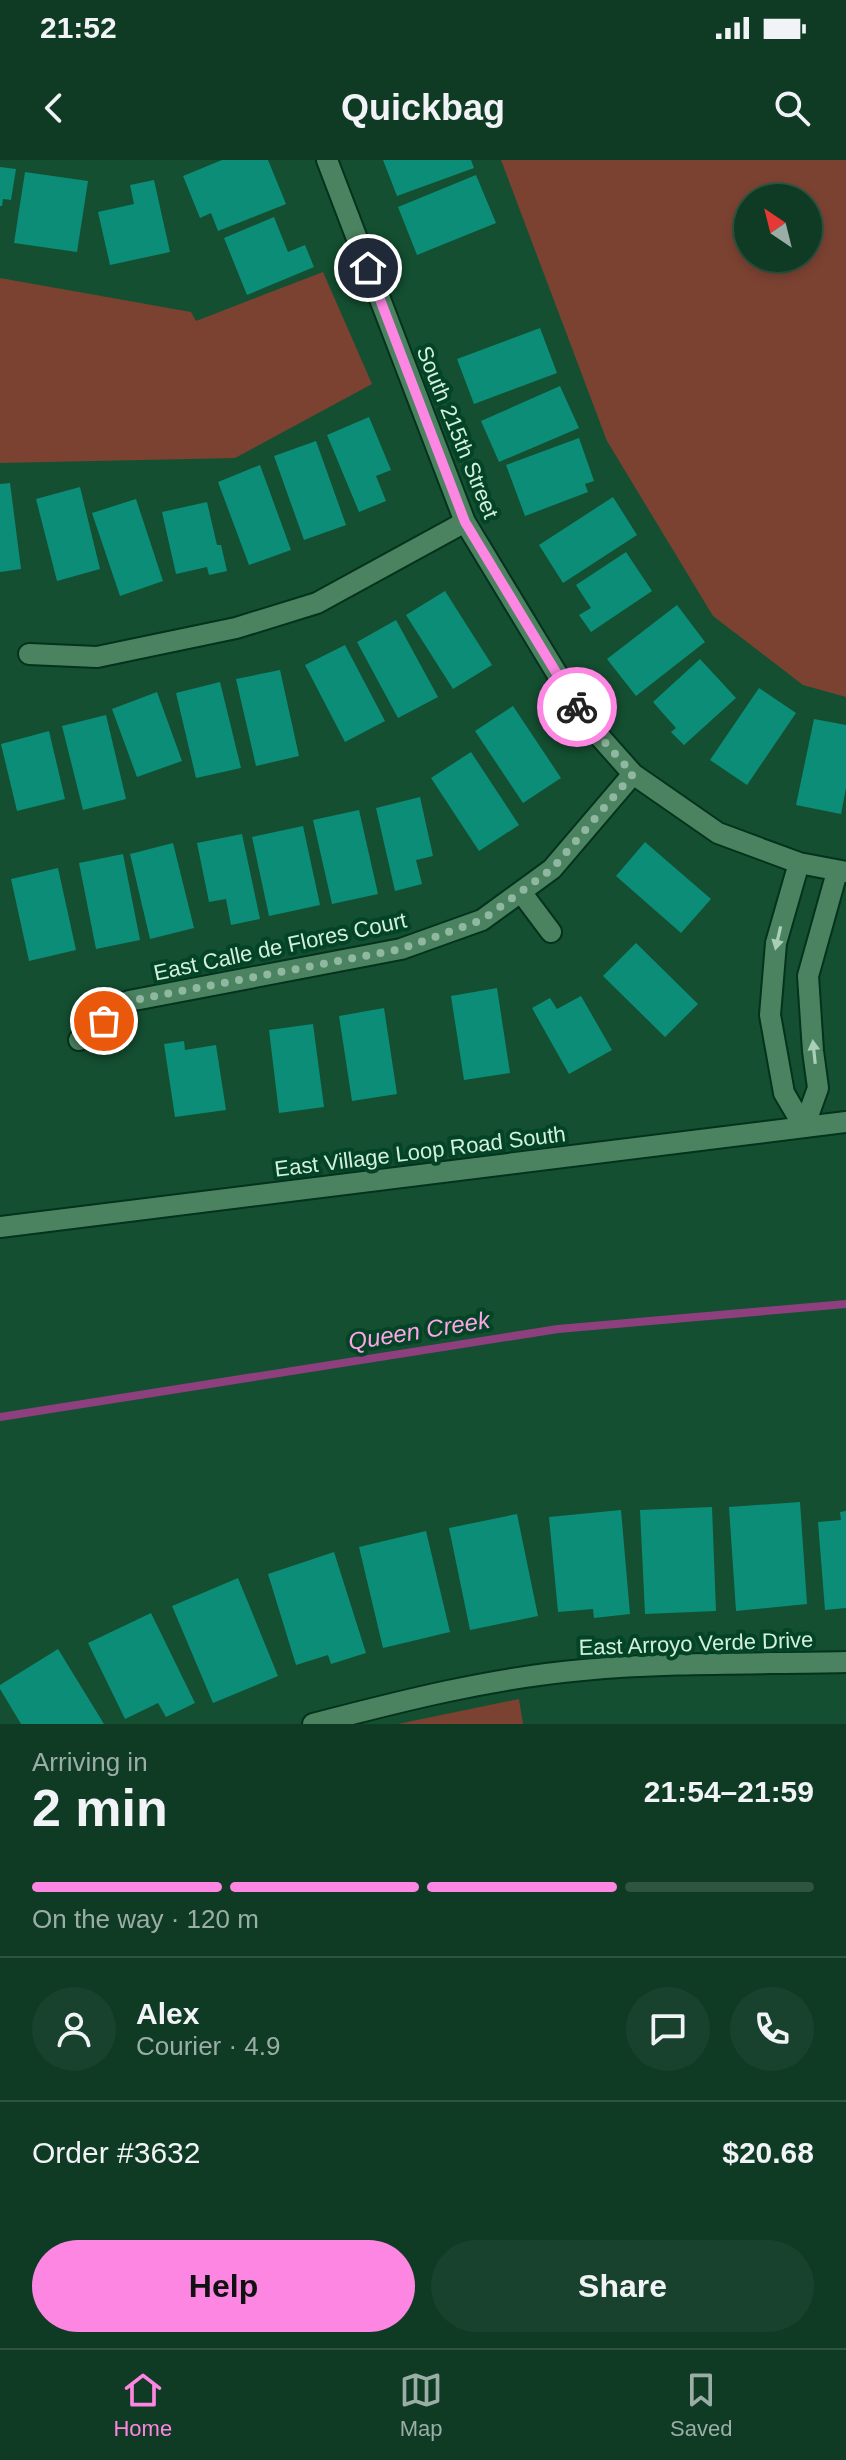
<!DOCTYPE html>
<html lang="en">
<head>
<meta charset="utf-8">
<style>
  :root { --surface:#0f3b25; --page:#18422d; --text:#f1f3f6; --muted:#9bada7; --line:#2f5542; --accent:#fd86e2 }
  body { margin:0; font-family:Arial,sans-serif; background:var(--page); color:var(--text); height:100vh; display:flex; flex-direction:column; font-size:30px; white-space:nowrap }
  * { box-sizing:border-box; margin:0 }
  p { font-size:26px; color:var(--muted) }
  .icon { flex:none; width:44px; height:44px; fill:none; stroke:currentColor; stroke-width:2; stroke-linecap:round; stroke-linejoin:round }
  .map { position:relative; height:1564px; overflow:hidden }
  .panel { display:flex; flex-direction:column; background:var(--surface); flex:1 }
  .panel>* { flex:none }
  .needle { width:52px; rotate:325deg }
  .fabs { position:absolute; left:734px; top:24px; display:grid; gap:16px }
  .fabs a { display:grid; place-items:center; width:88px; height:88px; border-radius:50%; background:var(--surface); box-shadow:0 4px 12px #0003,0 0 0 2px var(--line); font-size:40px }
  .pin { position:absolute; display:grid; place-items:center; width:68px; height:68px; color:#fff; margin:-34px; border:4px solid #fff; border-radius:50%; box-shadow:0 2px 8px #0007 }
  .courier { position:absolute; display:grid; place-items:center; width:80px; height:80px; margin:-40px; border:6px solid #fd86e2; border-radius:50%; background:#fff; color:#222; box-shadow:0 2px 10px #0007 }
  .summary em { font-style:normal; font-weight:800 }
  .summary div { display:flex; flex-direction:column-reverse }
  .summary { display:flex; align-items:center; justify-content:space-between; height:136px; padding:0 32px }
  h1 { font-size:52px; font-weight:800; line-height:60px }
  .bar { display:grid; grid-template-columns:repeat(4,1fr); gap:12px 8px; align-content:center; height:96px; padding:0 32px }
  .bar i { height:10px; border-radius:6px; background:var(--line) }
  .bar .on { background:var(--accent) }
  .bar p { grid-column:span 4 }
  .line { display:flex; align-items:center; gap:20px; padding:0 32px; border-top:2px solid var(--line) }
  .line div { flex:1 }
  .round { display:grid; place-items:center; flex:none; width:84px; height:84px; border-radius:42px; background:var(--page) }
  .primary-button { display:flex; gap:16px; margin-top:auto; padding:16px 32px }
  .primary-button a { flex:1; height:92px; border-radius:48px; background:var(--accent); color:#111; font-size:32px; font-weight:800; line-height:92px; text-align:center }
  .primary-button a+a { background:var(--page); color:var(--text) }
  .status { display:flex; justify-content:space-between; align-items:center; height:56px; padding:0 40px; background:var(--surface); direction:ltr }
  .status svg { height:22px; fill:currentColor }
  header { display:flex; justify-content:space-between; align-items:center; height:104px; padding:0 32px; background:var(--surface); font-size:36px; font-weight:800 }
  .menu { display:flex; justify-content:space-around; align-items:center; height:112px; border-top:2px solid var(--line); background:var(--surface); font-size:22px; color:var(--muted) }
  .menu a { display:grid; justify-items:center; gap:4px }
  .menu .on { color:var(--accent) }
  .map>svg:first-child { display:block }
  .green { fill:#7b4232; fill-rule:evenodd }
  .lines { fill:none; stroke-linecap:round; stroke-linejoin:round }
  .stream { stroke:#8e407e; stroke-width:8 }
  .building { fill:#0c8d77 }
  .minor-casing { stroke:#04321c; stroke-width:24 }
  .tertiary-casing { stroke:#04321c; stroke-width:24 }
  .minor { stroke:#4b8361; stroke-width:20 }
  .tertiary { stroke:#4b8361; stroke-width:20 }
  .oneway { fill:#aacfb8 }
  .done { stroke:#90b8a1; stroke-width:8; stroke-dasharray:0 14.4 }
  .route { stroke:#fd86e2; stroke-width:10 }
  .labels { text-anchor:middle; stroke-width:8; stroke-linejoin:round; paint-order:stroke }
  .street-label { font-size:22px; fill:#d3f0dd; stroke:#044426 }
  .water-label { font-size:24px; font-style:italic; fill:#fca6e7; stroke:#044426 }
</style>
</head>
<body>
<div class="status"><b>21:52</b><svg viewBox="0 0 49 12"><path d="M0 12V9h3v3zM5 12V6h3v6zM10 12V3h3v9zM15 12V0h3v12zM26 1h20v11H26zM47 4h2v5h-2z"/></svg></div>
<header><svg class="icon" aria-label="back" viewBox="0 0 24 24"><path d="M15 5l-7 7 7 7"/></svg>Quickbag<svg class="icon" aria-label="search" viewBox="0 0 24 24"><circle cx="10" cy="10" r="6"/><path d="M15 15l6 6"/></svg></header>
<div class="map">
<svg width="846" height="1564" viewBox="0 0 846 1564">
  <rect width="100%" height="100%" fill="#144f31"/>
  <path class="green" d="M501,0H846V537L803,525L713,456L607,281ZM748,38H808V98H748Z
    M323,112L372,224L235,298L0,303V118L191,152L196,161Z
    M519,1539L523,1564H398Z"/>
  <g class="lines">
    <path class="stream" d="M0,1257L558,1169L846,1144"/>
  </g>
  <path class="building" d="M222,0H268L286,44L218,71L211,53L200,58L183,16Z
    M383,0H471L474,8L397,36Z
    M0,7L16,9L11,40L3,39L2,46H0Z
    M25,12L88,21L77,92L14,83Z
    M476,15L496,63L417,95L398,47Z
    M154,20L170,92L110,105L98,52L134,44L130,25Z
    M274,57L288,92L305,85L314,107L247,135L224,78Z
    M540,168L557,213L474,244L457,199Z
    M560,226L579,268L499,302L481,261Z
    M369,257L391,310L376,316L386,341L359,352L327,275Z
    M579,278L594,321L585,324L588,332L525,356L506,305Z
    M316,281L346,365L304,380L274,296Z
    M260,305L291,390L249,405L218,322Z
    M10,323L21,409L0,412V324Z
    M80,327L100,409L57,421L36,339Z
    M613,337L637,375L563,423L539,385Z
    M136,339L163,421L120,436L92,353Z
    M207,342L217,385H221L227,411L209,415L207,407L176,414L162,352Z
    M626,392L652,431L591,472L579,455L591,448L576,425Z
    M445,431L492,505L453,529L406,455Z
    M677,445L705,482L636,536L607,499Z
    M396,460L438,537L398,558L357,482Z
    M345,485L385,561L345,582L305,505Z
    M700,499L736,538L684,585L671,572L676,568L653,542Z
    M280,510L299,596L256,606L236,519Z
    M220,522L241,608L196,618L176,533Z
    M759,528L796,553L747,625L710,600Z
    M157,532L182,601L137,617L112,549Z
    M513,546L561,618L523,643L475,571Z
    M106,555L126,639L83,650L62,566Z
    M814,559L846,565V628L841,654L796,645Z
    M49,571L65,639L17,651L1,584Z
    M471,592L519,665L479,691L431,618Z
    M420,637L433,696L416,700L422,724L395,731L376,648Z
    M359,650L378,734L332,744L313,660Z
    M303,666L320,745L269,756L252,677Z
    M242,674L260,759L231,765L226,739L209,742L197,683Z
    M645,682L711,739L681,773L616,716Z
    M173,683L194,768L150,779L130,694Z
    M123,694L140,780L96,789L79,703Z
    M58,708L76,790L29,801L11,719Z
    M636,783L698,844L665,877L603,816Z
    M497,828L510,913L464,920L451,836Z
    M581,836L612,890L569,914L532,848L550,838L557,849Z
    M384,848L397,934L352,941L339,856Z
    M313,864L324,947L279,953L269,870Z
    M184,881L185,890L216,885L226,950L175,957L164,884Z
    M800,1342L807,1444L736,1451L729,1347Z
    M712,1347L716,1451L645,1454L640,1350Z
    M621,1350L630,1454L594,1458L593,1449L558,1452L549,1357Z
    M846,1351V1448L825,1450L818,1362L841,1360L840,1352Z
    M517,1354L538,1456L470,1470L449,1368Z
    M426,1371L450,1472L383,1488L359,1387Z
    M334,1392L366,1493L331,1504L328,1495L296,1505L268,1414Z
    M238,1418L278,1516L213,1543L172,1446Z
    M151,1453L195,1543L166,1557L158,1543L125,1559L88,1483Z
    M58,1489L104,1564H21L0,1529V1525Z"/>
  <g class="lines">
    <defs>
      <path id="minor" d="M327,0L465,362L585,560L633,614L718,673L799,703L846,712
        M29,494L97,497L236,468L317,443L465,362
        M799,703L776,783L770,855L784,933L804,967
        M521,732L551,772
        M79,880L129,841L401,789L482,760L552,709L633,614
        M804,967L818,928L813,891L808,816L837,712
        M313,1564C401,1541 491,1518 583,1510C670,1502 758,1504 846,1502"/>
      <path id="tertiary" d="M0,1067L846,962"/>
    </defs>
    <use href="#minor" class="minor-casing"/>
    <use href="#tertiary" class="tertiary-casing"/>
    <use href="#minor" class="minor"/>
    <use href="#tertiary" class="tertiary"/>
  </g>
  <defs><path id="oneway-solid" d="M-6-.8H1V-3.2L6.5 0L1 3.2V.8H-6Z" transform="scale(2)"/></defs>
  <g class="oneway">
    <use href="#oneway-solid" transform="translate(778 778) rotate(103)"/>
    <use href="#oneway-solid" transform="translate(814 892) rotate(-96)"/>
  </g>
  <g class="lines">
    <path class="done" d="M104,861L129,841L401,789L482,760L552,709L633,614L585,560L577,547"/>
    <path class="route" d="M368,108L465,362L577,547"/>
  </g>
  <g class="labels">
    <g class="street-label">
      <text transform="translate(458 272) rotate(68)" y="8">South 215th Street</text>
      <text transform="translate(280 786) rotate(-12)" y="8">East Calle de Flores Court</text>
      <text transform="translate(420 991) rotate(-7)" y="8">East Village Loop Road South</text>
      <text transform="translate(696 1483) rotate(-2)" y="8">East Arroyo Verde Drive</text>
    </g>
    <g class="water-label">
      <text transform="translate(419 1171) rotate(-9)" y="8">Queen Creek</text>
    </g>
  </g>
</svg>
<div class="fabs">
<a><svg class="needle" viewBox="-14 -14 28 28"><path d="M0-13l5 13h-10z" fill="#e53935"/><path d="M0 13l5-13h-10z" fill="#9bada7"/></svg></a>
</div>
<div class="pin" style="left:104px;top:861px;background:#ea580c"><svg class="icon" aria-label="bag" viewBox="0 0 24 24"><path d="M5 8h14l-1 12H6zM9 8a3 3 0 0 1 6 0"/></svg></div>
<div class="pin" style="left:368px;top:108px;background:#1f2937"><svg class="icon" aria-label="home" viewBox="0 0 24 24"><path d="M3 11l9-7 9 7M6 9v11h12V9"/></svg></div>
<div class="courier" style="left:577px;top:547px"><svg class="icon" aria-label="bike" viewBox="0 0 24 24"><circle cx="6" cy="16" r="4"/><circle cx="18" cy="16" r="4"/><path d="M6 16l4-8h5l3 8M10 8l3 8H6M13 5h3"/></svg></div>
</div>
<section class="panel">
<div class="summary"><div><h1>2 min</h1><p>Arriving in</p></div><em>21:54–21:59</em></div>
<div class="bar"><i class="on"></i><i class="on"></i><i class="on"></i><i></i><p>On the way · 120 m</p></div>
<div class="line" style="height:144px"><a class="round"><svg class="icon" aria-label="person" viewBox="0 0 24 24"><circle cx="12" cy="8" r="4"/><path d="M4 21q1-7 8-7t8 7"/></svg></a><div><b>Alex</b><p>Courier · 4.9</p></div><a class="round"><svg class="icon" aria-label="chat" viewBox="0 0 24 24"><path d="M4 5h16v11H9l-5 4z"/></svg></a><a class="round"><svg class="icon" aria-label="phone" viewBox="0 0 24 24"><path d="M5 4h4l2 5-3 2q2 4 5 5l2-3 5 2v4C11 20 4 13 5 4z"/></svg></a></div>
<div class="line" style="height:104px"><div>Order #3632</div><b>$20.68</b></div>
<div class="primary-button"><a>Help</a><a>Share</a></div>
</section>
<nav class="menu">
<a class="on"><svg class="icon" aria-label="home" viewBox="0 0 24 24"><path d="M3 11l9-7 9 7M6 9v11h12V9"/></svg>Home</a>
<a><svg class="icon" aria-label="map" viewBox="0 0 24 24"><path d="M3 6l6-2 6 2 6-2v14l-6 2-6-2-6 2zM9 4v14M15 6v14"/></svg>Map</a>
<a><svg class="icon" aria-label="saved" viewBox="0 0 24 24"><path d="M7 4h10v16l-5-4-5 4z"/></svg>Saved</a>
</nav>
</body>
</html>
